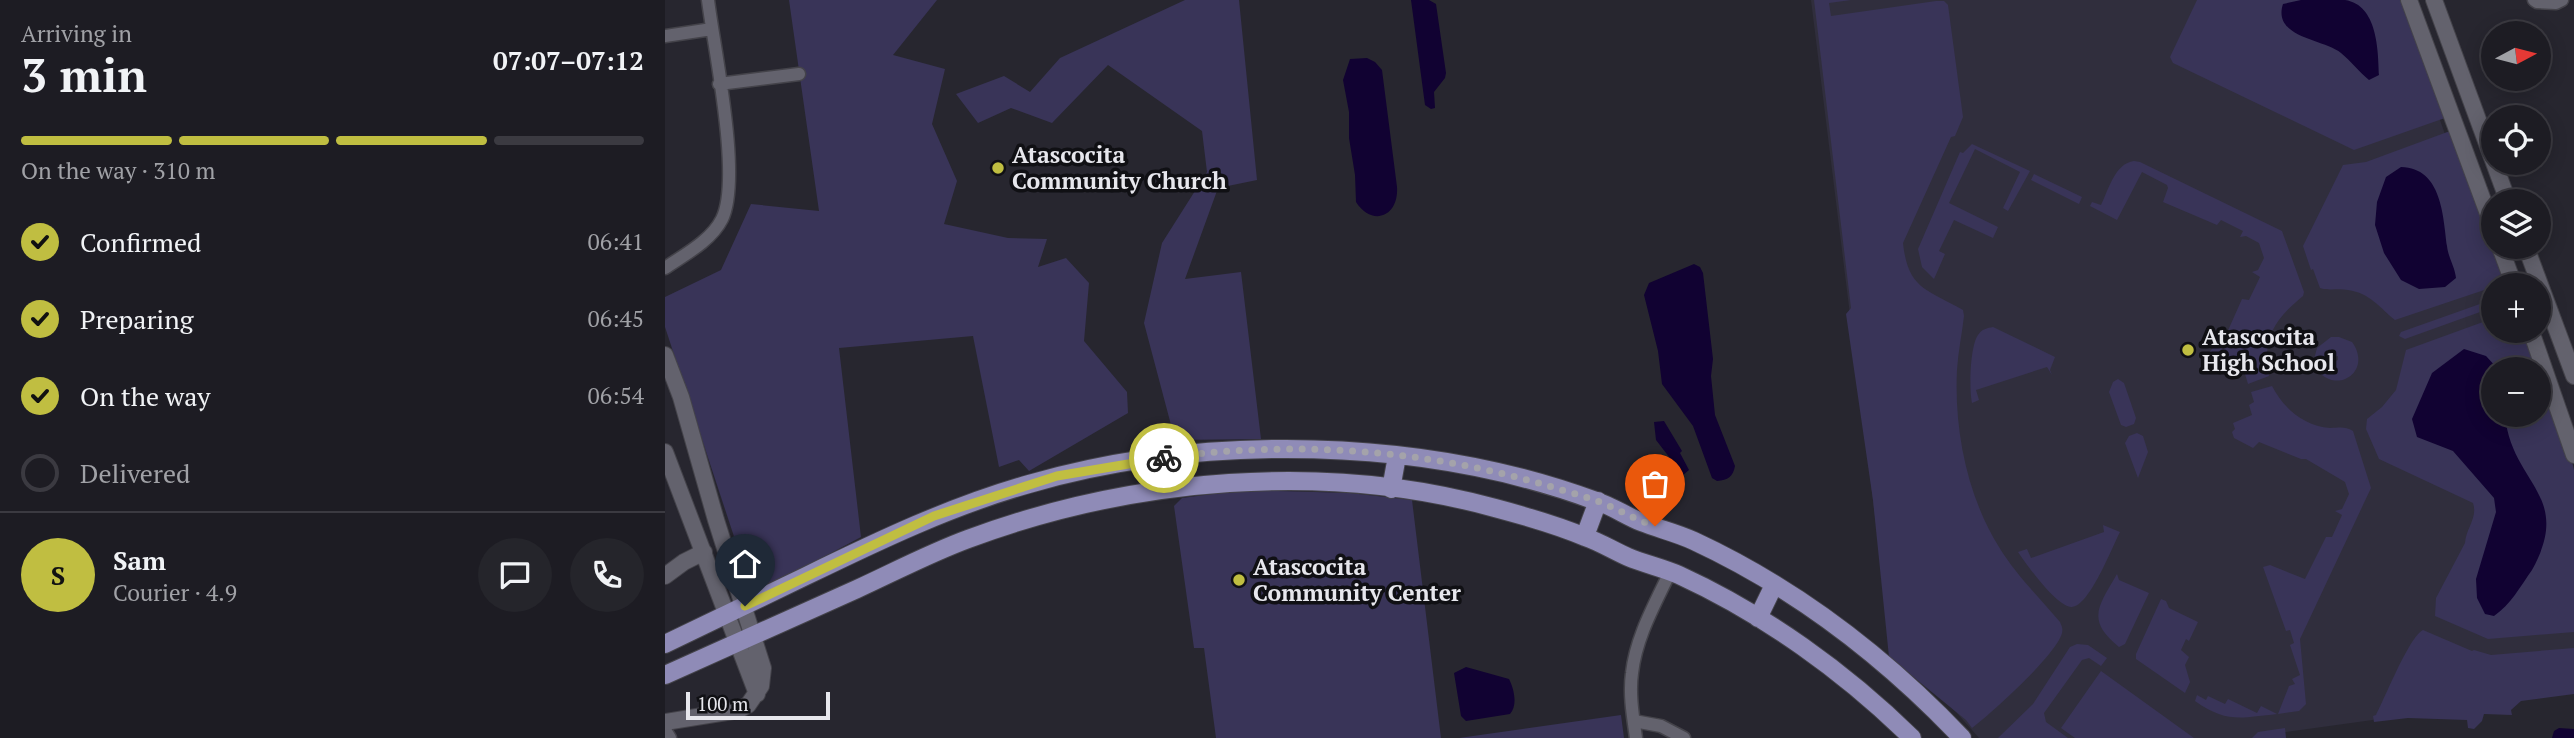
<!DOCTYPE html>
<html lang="en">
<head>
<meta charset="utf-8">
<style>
  :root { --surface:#1d1c23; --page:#25252b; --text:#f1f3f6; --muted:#a0a1a6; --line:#3b3a41; --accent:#c0be41 }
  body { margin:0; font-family:"PT Serif",serif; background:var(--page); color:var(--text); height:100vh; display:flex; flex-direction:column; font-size:26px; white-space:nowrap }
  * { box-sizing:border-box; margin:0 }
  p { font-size:23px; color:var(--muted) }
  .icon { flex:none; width:38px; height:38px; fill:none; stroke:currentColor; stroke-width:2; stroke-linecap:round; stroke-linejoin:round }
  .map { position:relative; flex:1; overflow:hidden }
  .details { display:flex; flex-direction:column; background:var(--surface); width:665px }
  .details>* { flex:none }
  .needle { width:46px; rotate:83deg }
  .controls { position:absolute; left:1816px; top:21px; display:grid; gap:14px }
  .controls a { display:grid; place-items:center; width:70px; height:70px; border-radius:50%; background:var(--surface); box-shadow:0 4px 18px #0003,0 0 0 2px var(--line); font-size:35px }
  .scale { position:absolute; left:21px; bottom:18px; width:144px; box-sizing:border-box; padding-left:7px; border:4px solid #e7e7ed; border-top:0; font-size:19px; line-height:24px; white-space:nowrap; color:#e7e7ed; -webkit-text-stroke:5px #101014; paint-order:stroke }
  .pin { position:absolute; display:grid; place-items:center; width:60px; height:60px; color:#fff; margin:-72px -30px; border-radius:50% 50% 50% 0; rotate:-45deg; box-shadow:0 0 7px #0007 }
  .pin .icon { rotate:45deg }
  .courier { position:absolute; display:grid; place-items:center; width:70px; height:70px; margin:-35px; border:5px solid #c0be41; border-radius:50%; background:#fff; color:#222; box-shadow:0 2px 9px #0007 }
  .summary em { font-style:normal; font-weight:700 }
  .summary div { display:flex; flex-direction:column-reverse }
  .summary { display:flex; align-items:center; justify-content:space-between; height:119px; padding:0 21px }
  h1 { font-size:46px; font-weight:700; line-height:52px }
  .bar { display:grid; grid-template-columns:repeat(4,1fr); gap:10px 7px; align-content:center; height:84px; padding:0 21px }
  .bar i { height:9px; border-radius:5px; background:var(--line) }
  .bar .active { background:var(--accent) }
  .bar p { grid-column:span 4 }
  .line { display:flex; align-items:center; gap:18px; padding:0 21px; border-top:2px solid var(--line) }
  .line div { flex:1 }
  .round { display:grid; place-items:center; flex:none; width:74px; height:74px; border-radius:37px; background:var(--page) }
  ol { padding:0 21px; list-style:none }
  li { display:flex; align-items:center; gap:21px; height:77px }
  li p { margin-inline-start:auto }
  li .icon { padding:7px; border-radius:50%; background:var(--accent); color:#111; stroke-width:4 }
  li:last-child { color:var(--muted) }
  li i { width:38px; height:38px; border:4px solid var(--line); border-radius:50% }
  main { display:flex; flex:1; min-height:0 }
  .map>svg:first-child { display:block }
  .built { fill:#302e3d }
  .green { fill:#393458 }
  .water { fill:#110232 }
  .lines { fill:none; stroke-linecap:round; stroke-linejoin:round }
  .street-casing { stroke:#44434a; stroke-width:15 }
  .secondary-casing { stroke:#44434a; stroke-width:18 }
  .primary-casing { stroke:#44434a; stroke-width:20 }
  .street { stroke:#63626d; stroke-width:12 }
  .secondary { stroke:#63626d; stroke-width:16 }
  .primary { stroke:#8f8bb7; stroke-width:18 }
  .done { stroke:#a4a3aa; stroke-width:7; stroke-dasharray:0 12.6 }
  .route { stroke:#c0be41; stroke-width:9 }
  .poi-dot { fill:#c0be41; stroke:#101014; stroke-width:2.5 }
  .labels { text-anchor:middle; stroke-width:7; stroke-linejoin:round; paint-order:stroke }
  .poi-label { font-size:23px; font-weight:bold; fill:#e7e7ed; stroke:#101014; text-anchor:start }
</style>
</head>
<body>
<main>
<section class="details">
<div class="summary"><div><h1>3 min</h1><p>Arriving in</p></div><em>07:07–07:12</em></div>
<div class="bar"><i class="active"></i><i class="active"></i><i class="active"></i><i></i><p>On the way · 310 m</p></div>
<ol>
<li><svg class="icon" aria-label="check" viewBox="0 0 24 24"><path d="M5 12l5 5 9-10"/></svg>Confirmed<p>06:41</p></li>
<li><svg class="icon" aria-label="check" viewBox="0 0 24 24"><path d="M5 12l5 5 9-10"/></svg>Preparing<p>06:45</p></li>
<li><svg class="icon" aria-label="check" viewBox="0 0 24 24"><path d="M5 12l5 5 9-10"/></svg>On the way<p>06:54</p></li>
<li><i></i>Delivered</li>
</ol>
<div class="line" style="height:126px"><b class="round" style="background:var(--accent);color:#111">S</b><div><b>Sam</b><p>Courier · 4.9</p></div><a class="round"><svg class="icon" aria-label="chat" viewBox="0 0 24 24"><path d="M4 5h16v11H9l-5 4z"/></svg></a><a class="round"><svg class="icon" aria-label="phone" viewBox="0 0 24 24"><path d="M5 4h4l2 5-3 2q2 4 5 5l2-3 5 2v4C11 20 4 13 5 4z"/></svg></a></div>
</section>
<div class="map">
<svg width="1909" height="738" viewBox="0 0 1909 738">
  <rect width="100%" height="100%" fill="#27262f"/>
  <path class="built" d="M1146,0H1732L1834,285H1829V415H1874L1909,500V692L1606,734V738H1314L1291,712L1227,654Z"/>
  <path class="green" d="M124,0H272L228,55L280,69L267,124L292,181L279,224L343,238L382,239L373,267L401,258L424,283L419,341L462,392L463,413L364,471L354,460L334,467L308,336L174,348L196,537L95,591L83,579L0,327V297L56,270L86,204L154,211Z
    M520,0H574L592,180L553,188L520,279L576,272L596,439L510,440L479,323L497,243L542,172L537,131L443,65L387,123L346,108L313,123L291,94L339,76L365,92L395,58Z
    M1149,0H1186L1164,3L1166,16L1271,1H1279L1283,5L1298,117L1290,136L1286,137L1238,243C1243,289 1261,289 1298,310L1299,316C1297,334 1293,352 1292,370C1289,429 1302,496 1334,547C1351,575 1374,597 1395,622C1397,627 1398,628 1397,633C1392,654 1326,714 1307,728L1301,720L1224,657L1208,500L1181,314L1186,308Z
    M1532,0H1738L1780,118L1689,150L1508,63L1505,57Z
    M1785,131L1787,133L1841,279L1840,283L1730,320C1715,308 1705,293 1683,290C1674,288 1664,291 1655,288L1648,269L1646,270L1638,246L1678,165L1701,162Z
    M1307,144L1365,171L1343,211L1338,208L1355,172L1310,149L1284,203L1333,227L1328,238L1289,220L1274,251L1280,254L1269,279L1257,267L1253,249L1295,152L1298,153Z
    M1469,161L1475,162L1617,231L1639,292L1638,296C1609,320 1597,338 1604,376L1583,384L1580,374L1573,375L1570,365L1552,371L1545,367L1541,356L1552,343L1557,344L1577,299L1584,300L1595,277L1587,272L1593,270L1599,258L1594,243L1581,236L1575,237L1578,231L1556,220L1552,225L1498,202L1503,188L1502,185L1477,172L1452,220L1425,206L1427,202L1436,205C1443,191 1450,163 1469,161Z
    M1369,174L1417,197L1414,204L1366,180Z
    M1829,299V307L1740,339L1734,336L1736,332Z
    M1829,318V331H1860L1874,369H1829V415H1874V370L1906,457L1909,470V632L1823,639L1770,616L1771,598L1800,543C1801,528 1813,518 1808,503L1714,459L1701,429L1702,419L1717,407L1731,390L1741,350Z
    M1328,327L1390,357L1385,370L1387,375L1382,367L1311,390L1314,400L1307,403C1304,389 1305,346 1313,335C1317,329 1322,328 1328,327Z
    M1666,337H1674L1687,342C1708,371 1672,396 1651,369L1673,360V356L1648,363L1652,348Z
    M1453,379L1459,383L1471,418L1469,424L1461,427L1456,425L1444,392L1448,382Z
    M1607,386C1619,409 1639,426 1665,428C1674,428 1680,426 1688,431L1706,488L1635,639L1641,704L1634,711L1613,714L1624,686L1630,684L1627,679L1635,675L1625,645L1629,643L1625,630L1621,631L1598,567L1605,565L1640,579L1661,537H1667L1677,515L1670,511L1677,509L1684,494L1680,482L1641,459H1636L1594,442L1588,448L1569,438L1567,432L1570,429L1568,423L1587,415L1584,405L1589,402L1586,392Z
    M1472,433L1478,436L1483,452L1473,478L1460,443L1464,436Z
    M578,490L685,493L747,500L776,738H551L539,648H529L509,506L517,498Z
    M1438,525L1455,532C1447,547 1424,608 1406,607C1390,605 1362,565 1353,552L1362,549L1366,558L1439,532Z
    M1452,574L1454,580L1484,593L1460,644L1454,647C1421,620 1433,607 1452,574Z
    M1496,599L1501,601L1504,608L1533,622L1524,641L1521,639L1516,650L1524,657L1520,665L1525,682L1520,693L1471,659V654Z
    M1758,630L1807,651L1809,650L1826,655L1909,648V694L1856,701L1846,710L1847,715L1819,714L1817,721L1809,729L1803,728L1802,720L1743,718L1709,722L1708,716L1711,715C1720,698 1744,637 1758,630Z
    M1412,644L1423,645L1442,658L1436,666L1424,658L1417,660L1379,713L1381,722L1403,738H1333L1368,704L1405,647Z
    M1436,671L1529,738H1410L1396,728Z
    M1532,695L1541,700L1543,696L1560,704L1563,699L1592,713L1596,706L1612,714C1575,718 1561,723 1530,701Z
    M956,715L959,738H794Z
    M1620,728L1621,738H1587L1593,732Z"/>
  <path class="water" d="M746,0H764L771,4L781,73L780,78L769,92L770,108L766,109L760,105Z
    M1636,0C1650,0 1666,0 1680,0C1713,5 1713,51 1714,75L1704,80C1694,72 1686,61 1676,53C1659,39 1607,38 1618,4Z
    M702,58L710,62L717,70L732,187C734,217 707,227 691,202L690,175L684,138V112L678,80L685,59Z
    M1736,167C1777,168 1778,216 1782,246C1783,257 1790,267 1791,278L1780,287L1754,289L1736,280L1719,253L1710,225L1712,202L1721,177Z
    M1029,264L1035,267L1038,273L1048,359L1046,376L1050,415L1070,466C1068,477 1063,480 1052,481L1047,478L1028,426L997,384L993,351L979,295L984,283Z
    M1799,349L1821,356L1833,369H1829V415H1840C1846,484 1909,494 1867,570C1855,587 1846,604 1829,616L1820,614L1812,598L1811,579L1831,512L1829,498L1788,451L1752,437L1747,419L1767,373Z
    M999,421L1017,451L1015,453L1024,470L1018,475L991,440L989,422Z
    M801,667L844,679C849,689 853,705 845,714L801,721L796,716L789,673Z
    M1894,728L1909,729V738H1887L1889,731Z"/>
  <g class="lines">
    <defs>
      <path id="street" d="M1869,0L1872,2L1891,3L1897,0
        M0,36L47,29
        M54,84L134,74
        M0,268C19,255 46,241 57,219C77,178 49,49 43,0
        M969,721L996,726L1019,738
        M0,730L5,738
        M971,738C968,717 964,694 967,673C971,637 990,604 1005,572"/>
      <path id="secondary" d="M1744,0L1829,230
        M1769,0L1843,201
        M1835,247L1849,285
        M1861,247L1909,376
        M1866,331L1909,455
        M0,355L16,397L51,520L98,668L96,686L83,705L74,710L0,722
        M0,452L92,694
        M0,576L19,562L39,552"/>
      <path id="primary" d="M726,489L732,456
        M920,536L933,501
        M1093,618L1109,585
        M0,644C47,621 94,599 141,576C213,541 286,506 364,484C541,433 758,437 931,501C947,506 961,516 976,522C994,529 1012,533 1029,541C1130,588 1221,658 1297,738
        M0,675C64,646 128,618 192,589C229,572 265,553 303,539C467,478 660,461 830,508C860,516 892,525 920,537C935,542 949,551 963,557C980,564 998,568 1014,575C1099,614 1180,672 1247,738"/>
    </defs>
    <use href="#street" class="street-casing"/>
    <use href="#secondary" class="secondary-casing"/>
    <use href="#primary" class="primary-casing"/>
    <use href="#street" class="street"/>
    <use href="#secondary" class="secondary"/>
    <use href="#primary" class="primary"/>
  </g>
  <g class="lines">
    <path class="done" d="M499,458C627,440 757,449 880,485C897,490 915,495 932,501C952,508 970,520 990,526"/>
    <path class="route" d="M80,606L269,516L392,476L499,458"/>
  </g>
  <g class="poi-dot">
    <circle cx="333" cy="168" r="7"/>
    <circle cx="1523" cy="350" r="7"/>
    <circle cx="574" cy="580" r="7"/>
  </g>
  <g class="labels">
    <g class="poi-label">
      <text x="347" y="163">Atascocita<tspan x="347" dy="26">Community Church</tspan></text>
      <text x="1537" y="345">Atascocita<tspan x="1537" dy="26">High School</tspan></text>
      <text x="588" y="575">Atascocita<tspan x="588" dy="26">Community Center</tspan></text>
    </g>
  </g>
</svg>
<div class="controls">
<a><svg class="needle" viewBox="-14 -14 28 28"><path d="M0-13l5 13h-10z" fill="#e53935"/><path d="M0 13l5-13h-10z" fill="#a0a1a6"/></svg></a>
<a><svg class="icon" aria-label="locate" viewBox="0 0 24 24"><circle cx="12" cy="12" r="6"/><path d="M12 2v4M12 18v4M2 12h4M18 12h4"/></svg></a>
<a><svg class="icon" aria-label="layers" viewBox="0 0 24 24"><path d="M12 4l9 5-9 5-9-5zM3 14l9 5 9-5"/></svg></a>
<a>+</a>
<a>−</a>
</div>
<div class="scale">100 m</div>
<div class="pin" style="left:990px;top:526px;background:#ea580c"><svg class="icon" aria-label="bag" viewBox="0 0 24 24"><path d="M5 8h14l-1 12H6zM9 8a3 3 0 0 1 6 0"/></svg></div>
<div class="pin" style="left:80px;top:606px;background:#1f2937"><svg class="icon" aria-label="home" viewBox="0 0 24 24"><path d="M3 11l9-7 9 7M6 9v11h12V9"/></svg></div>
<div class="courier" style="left:499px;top:458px"><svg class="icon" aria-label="bike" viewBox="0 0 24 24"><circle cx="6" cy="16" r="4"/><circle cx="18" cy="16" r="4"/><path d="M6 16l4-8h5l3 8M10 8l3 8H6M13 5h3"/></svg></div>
</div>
</main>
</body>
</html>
